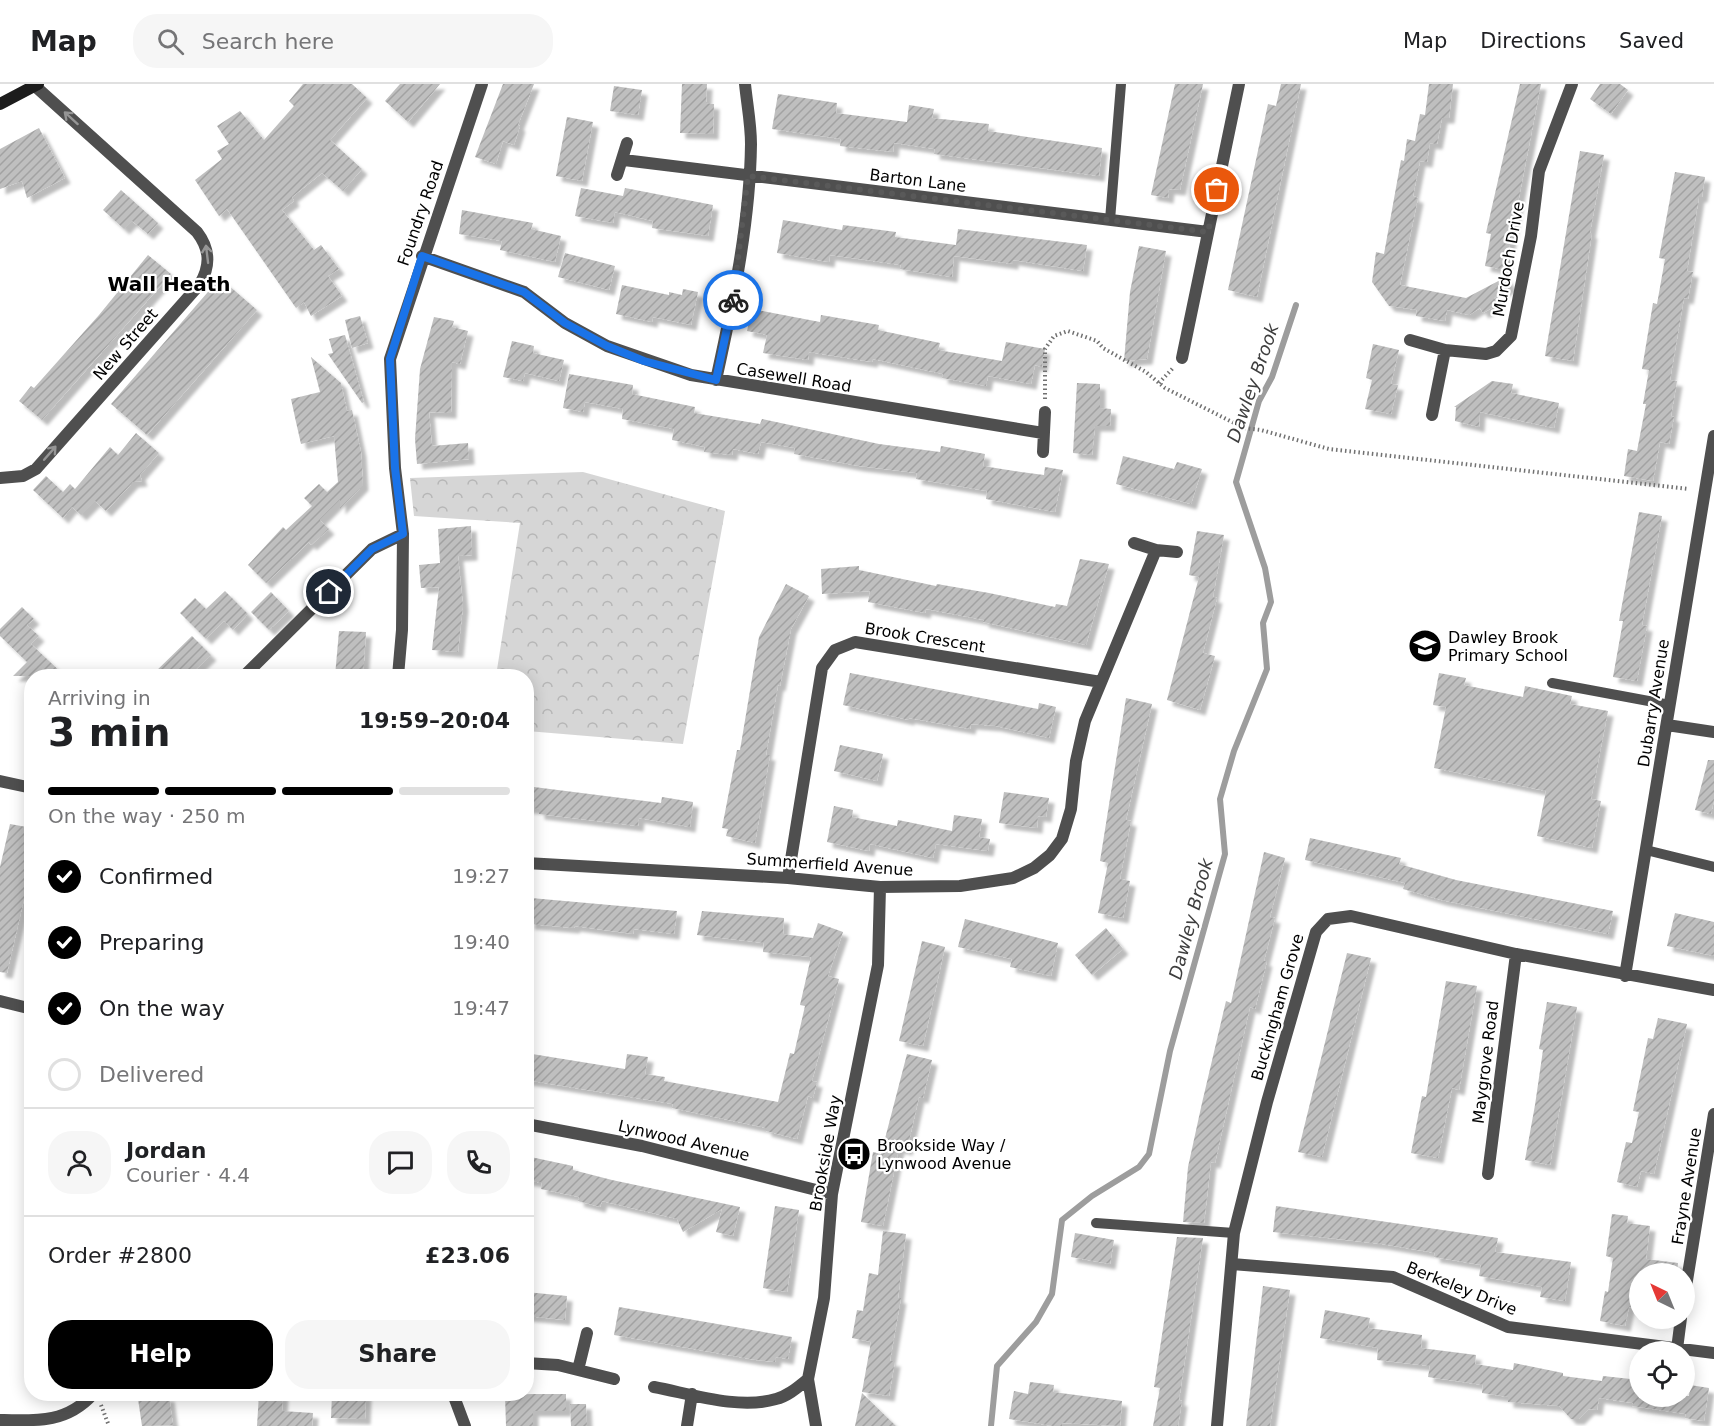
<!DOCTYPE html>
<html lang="en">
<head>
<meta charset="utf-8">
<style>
  :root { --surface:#fff; --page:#f6f6f6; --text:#202124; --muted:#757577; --line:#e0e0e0; --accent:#000 }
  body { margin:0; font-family:"DejaVu Sans",sans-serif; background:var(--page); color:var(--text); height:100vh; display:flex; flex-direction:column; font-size:22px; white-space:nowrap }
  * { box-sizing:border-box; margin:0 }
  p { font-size:20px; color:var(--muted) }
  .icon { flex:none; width:33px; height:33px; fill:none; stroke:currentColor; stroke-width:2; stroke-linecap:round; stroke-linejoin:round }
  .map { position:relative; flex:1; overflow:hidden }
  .drawer { position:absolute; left:24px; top:585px; width:510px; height:732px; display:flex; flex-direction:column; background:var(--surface); border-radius:24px; box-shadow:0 3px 15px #0003 }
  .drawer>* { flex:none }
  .needle { width:39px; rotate:317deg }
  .fabs { position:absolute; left:1629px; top:1179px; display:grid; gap:12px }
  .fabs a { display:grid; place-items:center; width:66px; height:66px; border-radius:50%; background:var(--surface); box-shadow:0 3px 15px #0003; font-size:30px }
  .pin { position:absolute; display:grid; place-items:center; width:51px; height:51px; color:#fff; margin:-26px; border:3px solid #fff; border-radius:50%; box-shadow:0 2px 6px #0007 }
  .courier { position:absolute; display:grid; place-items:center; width:60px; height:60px; margin:-30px; border:4px solid #1a73e8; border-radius:50%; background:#fff; color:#222; box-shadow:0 2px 8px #0007 }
  .head em { font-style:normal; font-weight:700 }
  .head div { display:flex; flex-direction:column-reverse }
  .head { display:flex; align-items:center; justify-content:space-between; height:102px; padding:0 24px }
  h1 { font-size:39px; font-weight:700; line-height:45px }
  .bar { display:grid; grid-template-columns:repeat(4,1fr); gap:9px 6px; align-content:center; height:72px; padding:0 24px }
  .bar i { height:8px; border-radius:4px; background:var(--line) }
  .bar .selected { background:var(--accent) }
  .bar p { grid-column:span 4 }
  .line { display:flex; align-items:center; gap:15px; padding:0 24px; border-top:2px solid var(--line) }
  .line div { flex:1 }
  .round { display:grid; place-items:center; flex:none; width:63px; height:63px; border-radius:24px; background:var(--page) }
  ol { padding:0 24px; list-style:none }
  li { display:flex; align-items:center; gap:18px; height:66px }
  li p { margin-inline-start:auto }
  li .icon { padding:6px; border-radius:50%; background:var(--accent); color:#fff; stroke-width:4 }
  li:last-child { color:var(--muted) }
  li i { width:33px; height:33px; border:3px solid var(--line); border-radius:50% }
  .action { display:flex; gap:12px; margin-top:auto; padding:12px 24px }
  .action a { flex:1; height:69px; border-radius:24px; background:var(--accent); color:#fff; font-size:24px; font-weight:700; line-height:69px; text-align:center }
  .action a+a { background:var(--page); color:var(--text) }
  header { display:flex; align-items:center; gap:36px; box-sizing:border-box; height:84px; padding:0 30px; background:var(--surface); border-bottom:2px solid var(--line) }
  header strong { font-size:28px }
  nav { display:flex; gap:33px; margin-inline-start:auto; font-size:21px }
  .search { width:420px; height:54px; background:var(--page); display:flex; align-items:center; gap:15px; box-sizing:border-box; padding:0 21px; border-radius:24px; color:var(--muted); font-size:22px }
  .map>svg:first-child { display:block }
  .forest { fill:url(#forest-crowns) }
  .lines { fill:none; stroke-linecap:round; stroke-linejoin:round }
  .stream { stroke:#9d9d9d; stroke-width:6 }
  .building { fill:url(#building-hatch); filter:url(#shadow) }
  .path { stroke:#717171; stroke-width:4; stroke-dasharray:1.5 3; stroke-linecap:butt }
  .lane { stroke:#4f4f4f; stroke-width:10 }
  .street { stroke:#4f4f4f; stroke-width:12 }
  .secondary { stroke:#1c1c1c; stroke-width:12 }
  .oneway { stroke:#959595 }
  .done { stroke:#595959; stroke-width:6; stroke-dasharray:0 10.8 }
  .route { stroke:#1a73e8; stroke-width:8 }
  .labels { text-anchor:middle; stroke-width:4.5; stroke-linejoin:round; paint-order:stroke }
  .street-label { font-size:16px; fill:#000; stroke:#fff }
  .poi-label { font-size:16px; fill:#000; stroke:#fff; text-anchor:start }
  .water-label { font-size:18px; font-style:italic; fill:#3e3e3e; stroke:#fff }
  .quarter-label { font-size:20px; font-weight:bold; fill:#000; stroke:#fff }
</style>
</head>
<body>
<header>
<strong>Map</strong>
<div class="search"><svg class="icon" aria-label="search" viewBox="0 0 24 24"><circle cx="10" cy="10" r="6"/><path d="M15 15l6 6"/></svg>Search here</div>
<nav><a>Map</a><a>Directions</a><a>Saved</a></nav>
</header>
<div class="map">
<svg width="1714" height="1342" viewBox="0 0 1714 1342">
  <defs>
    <pattern id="forest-crowns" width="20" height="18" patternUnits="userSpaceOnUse" patternTransform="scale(1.5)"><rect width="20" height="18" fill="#d6d6d6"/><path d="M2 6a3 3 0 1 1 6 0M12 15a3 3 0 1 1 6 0" fill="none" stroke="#b6b6b6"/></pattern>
    <pattern id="building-hatch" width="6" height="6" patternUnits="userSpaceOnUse" patternTransform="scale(1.5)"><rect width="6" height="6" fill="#bfbfbf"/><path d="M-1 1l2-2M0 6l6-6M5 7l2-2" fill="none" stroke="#a2a2a2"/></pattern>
    <filter id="shadow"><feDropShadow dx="5.5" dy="5.5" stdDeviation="1.5" flood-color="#0004"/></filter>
  </defs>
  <rect width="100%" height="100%" fill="#fff"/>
  <path class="forest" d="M583,388L725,427L683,660L527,647L526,592H496L520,439L414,432L410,394Z"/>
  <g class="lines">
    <path class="stream" d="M991,1342L997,1282L1036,1238L1052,1210L1062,1136L1092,1112L1139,1083L1149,1070L1170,967L1225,770L1220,715L1234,667L1267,585L1263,539L1271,518L1265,484L1236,398L1259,317L1272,293L1296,221"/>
  </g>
  <path class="building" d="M303,0H352L367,14L330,56L362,85L343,107L322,89L292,113L294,117L282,126L314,166L321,161L339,185L328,192L342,212L311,232L304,218L296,224L227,125L219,132L195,96L222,75L217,67L229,60L217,42L240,27L264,56L294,22L289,17Z
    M400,0H440L408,38L385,17Z
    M503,0H534L518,41L520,42L514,61L503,57L496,80L475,73Z
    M682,0H707L706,19L714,20L713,50L680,49Z
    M1175,0H1203L1180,106L1169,105L1168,114L1151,111Z
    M1281,0H1301L1257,213L1228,206L1268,20L1276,22Z
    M1429,0H1453L1449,34H1442L1437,60L1425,59H1430L1427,78L1420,77L1413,112L1418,114L1400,201L1466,214L1506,193L1511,202L1494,214L1499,220L1483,229L1480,224L1469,231L1447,226L1445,237L1416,232L1417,226L1389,222L1372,198L1376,168L1384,170L1401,76L1404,77L1407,55L1415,57L1420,30L1425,31Z
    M1520,0H1541L1505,186L1485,182L1491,150L1486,149Z
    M1600,0H1620L1628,6L1611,30L1590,15Z
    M614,2L642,6L638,31L610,27Z
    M778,10L837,19L836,29L907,38L909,21L934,25L932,34L989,40L988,47L1102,64L1099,92L934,70L935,65L894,59L893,68L840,62L841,55L772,45Z
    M567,33L593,38L582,97L556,92Z
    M39,44L65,94L27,114L22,97L0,105V65Z
    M1580,67L1604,71L1590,149H1592L1573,277L1545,272Z
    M1675,88L1705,93L1702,113H1699L1687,187L1693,188L1688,215L1684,214L1670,296L1677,297L1671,332L1674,333L1669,360L1660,358L1653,397L1624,392L1628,365L1637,367L1646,320H1643L1649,286L1642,285L1653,219L1657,220L1665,175L1659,174Z
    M581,104L623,112L625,104L713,121L708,152L652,144L653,137L615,128L613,139L575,132Z
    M121,106L158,139L148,150L132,137L124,145L103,126Z
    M462,126L533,139L531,145L561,152L555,178L500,166L502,157L459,150Z
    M783,136L842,146L843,141L896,148L895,153L956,161L958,145L1087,161L1083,187L1013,176V180L954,172L952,193L900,185L901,181L830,171L829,178L777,169Z
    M1139,162L1166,167L1147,275L1124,277L1130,208Z
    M565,169L615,182L609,206L558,193Z
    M148,171L171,190L42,336L19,317L31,302L34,304L99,231Z
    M220,194L257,226L147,351L111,320Z
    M622,201L669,211V208L682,211L683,205L698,208L691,241L653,233L652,238L616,230Z
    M752,225L820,238L821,231L879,241L878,246L940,259L938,266L1002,277L1006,258L1045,265L1042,283L1035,281L1031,300L988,292L986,302L942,294L943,290L873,275L872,278L809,268L808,276L763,269L767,251L747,247Z
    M360,232L368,259L352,264L345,236Z
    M434,233L454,237L452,243L468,247L460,280L452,278L451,329L429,328L432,362L468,359L469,375L417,380L415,355L420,285Z
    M345,251L364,318L362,319L328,270L333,269L329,255Z
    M512,257L534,262L533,269L564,276L559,297L525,289L523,297L503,293Z
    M1373,260L1399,266L1391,300L1398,301L1391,330L1365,325L1372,296L1366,294Z
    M311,273L341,299L347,327L352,326L361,368L363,401L340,425V416L320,436L329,445L311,461L309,458L266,499L248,481L283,443L286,446L312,422L304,414L319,400L327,408L338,398L334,352L301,360L296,338L291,315L320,308Z
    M569,290L633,301L632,310L695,323L694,329L760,340L762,335L879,360L940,368L941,362L985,370L983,382L1021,388L1044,391L1045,383L1063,386L1055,428L986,415L987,407L916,395L917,389L859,382L794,370L795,364L761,358L758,370L733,365L732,371L704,368L705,363L672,356L674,345L622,335L623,325L585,318L583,328L563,324Z
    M1492,297L1513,300L1511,309L1559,319L1554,344L1480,328L1479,343L1455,337L1456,323H1454Z
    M1077,299L1100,300V324L1111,325L1110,342H1095L1092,371L1073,369Z
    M136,349L159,369L140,391L142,397L133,398L106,427L95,417L81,431L72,423L63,434L33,406L46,392L63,408L70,400L75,405L110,363L118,371Z
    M1123,372L1174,385L1177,378L1202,385L1191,420L1116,400Z
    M1639,428L1662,432L1642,541L1647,542L1637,597L1613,593L1623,537H1619Z
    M471,442L472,471L458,472L463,522L458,568L432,566L439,503L421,504L419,481L440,479L438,445Z
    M1197,447L1224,451L1213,513L1217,514L1203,569L1215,572L1200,626L1167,616L1199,493L1189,491Z
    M1080,475L1109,480L1086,561L983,538L984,536L926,525L925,529L868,518L870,507L822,510L821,485L859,482V486L936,502L937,500L989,509L1055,523L1056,520L1067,522Z
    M786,500L809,512L791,545L780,602L778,601L766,671H770L755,759L726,752L728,745L722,744L737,666H740L759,553Z
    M225,507L248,530L233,546L224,537L206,555L180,529L195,514L206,525Z
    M271,508L289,527L269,546L251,528Z
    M22,523L34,535L27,541L39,552L31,560L65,592H13L27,578L0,552V545Z
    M339,547L366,548L363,592H335Z
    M192,552L211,571L189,592H151Z
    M850,589L1038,625L1039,619L1056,623L1049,654L996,642L971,640L970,645L909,634V636L843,621Z
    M1439,589L1466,594L1464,601L1523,613L1525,602L1572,612L1570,620L1608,627L1591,715L1601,717L1592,764L1537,752L1546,707L1434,684L1446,623L1433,621Z
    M1126,614L1152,620L1126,736L1131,737L1120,795L1130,797L1123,834L1098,829L1108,779L1100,777Z
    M840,661L883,670L877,697L834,687Z
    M1708,676H1714V716L1711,730L1695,726Z
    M526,702L661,719L662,713L693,718L690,743L639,734L638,742L539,730V725L526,724Z
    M1004,708L1049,714L1046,733L1038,732L1037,744L999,739Z
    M834,722L853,726L852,733L897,742L898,736L952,747L954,731L982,735L979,753L990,755L988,767L936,760L933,774L870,760L869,767L827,758Z
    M10,740L32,744V813L25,811L7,889L0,888V783Z
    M1310,754L1401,774L1399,780L1456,796L1613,827L1608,850L1441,816L1403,805L1405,799L1305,776Z
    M1264,768L1285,774L1270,833L1275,834L1264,877H1267L1255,925L1250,923L1215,1079L1211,1078L1204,1139L1183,1138L1188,1083L1202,1019L1226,917L1231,919Z
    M531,814L677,827L674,850L634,845L633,850L575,842L574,844L529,840Z
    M702,827L784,834L783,850L813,854L818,839L843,848L828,892L839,895L812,997L817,998L813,1014L808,1012L797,1055L766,1047V1044L672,1024L673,1020L526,996V969L625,985L627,970L648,973L645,990L665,993L664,997L778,1018L790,969L794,970L805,922L800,921L811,873L763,868L764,859L697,851Z
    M1675,829L1714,838V872L1667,862Z
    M965,835L1058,859L1051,892L1010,883L1012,875L958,863Z
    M1106,844L1123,865L1092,891L1075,871Z
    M922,857L945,863L923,962L899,957Z
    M1347,869L1371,874L1322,1073L1298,1068Z
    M1446,897L1477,902L1459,1006L1452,1004L1438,1074L1411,1069L1422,1012L1426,1013Z
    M1547,918L1577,923L1550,1081L1525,1076L1535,1021L1543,966L1539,965Z
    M1658,934L1687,940L1654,1090L1641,1087L1637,1103L1617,1098L1626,1058L1632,1059L1639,1028L1633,1027L1648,954L1653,955Z
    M907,970L932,976L923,1014L919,1013L907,1066L899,1064L883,1142L861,1138L873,1068L881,1070Z
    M526,1072L573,1082V1086L612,1096L740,1123L733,1152L716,1148L722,1125L683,1148L677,1135L602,1117L600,1123L578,1117L579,1113L541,1105L542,1099L526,1096Z
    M775,1122L799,1126L787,1208L763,1204Z
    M1276,1122L1498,1154L1495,1168L1571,1178L1565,1217L1540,1213L1542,1203L1479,1192L1481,1181L1434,1173L1435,1169L1382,1160L1273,1148Z
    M1612,1130L1628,1132L1627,1139L1650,1142L1646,1175L1678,1179L1677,1190H1640V1225L1629,1223L1625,1242L1600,1237L1605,1207L1608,1208L1613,1174L1606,1172Z
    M883,1147L906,1150L898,1214H901L890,1277H895L889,1312L862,1308L871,1258L852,1254L857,1226L863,1227L869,1189L878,1191Z
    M1075,1149L1114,1156L1110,1180L1071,1173Z
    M1177,1153L1203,1154L1179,1316L1182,1317L1178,1342H1153L1160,1304L1154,1303Z
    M1263,1202L1290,1206L1270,1342H1246Z
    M526,1208L567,1212L565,1236L526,1232Z
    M619,1223L792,1253L788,1275L776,1273L775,1278L756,1276L614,1251Z
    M1325,1226L1370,1234L1368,1244L1422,1251L1421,1264L1476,1271L1475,1280L1513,1286L1514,1279L1563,1289V1292L1602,1297L1603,1292L1640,1296V1312H1689L1690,1301L1709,1304L1704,1337L1685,1334L1686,1330L1632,1322L1633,1319L1599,1314L1597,1326L1589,1325L1579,1335H1571L1559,1322L1508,1318V1313L1482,1309L1483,1301L1428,1293L1430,1282L1377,1276L1378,1264L1320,1254Z
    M1030,1298L1054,1301L1053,1308L1122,1317L1120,1342L1062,1339V1342H1053L1009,1335L1014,1307L1028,1310Z
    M862,1309L896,1342H855Z
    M259,1310H283L282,1327L313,1329L312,1342H257Z
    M332,1310H366L365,1335L331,1334Z
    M532,1310H566V1327H533V1342H506L505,1311Z
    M169,1312L173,1341L142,1342L138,1315Z
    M570,1320H586L587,1342H571Z"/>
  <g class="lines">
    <path class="path" d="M1159,299L1173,284
      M1045,315V265L1054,252L1068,247L1097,257L1103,264L1146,288L1165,304L1244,344L1261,346L1329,365L1689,405
      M101,1321L109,1342"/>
    <path class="lane" d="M1110,136L1121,0
      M1552,599L1670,621
      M1646,766L1714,783
      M1096,1139L1234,1149"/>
    <path class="street" d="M624,76L1208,148
      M617,91L627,59
      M422,172L524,208L565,239L607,262L691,291L1043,349
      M1410,256L1445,266L1486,270L1496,267L1511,252L1531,152L1539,87L1572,0
      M1182,274L1239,0
      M716,296C733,219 750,139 751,60C751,40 747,20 745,0
      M1432,331L1445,266
      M1043,368L1045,328
      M0,394L23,392L36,385L200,200C211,181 210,165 197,148L35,2
      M1134,459L1156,466L1177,468
      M244,592L372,465L403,450
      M398,592L402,546L403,450L395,384L390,275L482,0
      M1667,641L1714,648
      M0,697L32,704
      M526,779L788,794L880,803L960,802L1013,794L1034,784L1050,771L1062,755L1071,725L1076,677L1085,637L1156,466
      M788,794L822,584L835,566L855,558L1101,598
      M1625,892L1714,352
      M0,917L32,925
      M526,1040L642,1062L832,1110
      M1488,1090L1516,870
      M1232,1180L1393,1193L1508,1243L1714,1269
      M1684,1215L1714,1030
      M1677,1265L1681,1234
      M526,1279L558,1281L614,1295
      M578,1286L587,1249
      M654,1303C691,1310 739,1326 776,1315C788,1312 798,1303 808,1295
      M453,1310L465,1342
      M0,1336C37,1337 67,1339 93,1310
      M687,1342L692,1310
      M816,1342L808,1295L824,1214L832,1110L878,881L880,803
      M1217,1342L1234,1149L1267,1018L1316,848L1328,835L1351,832L1516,870L1714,906"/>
    <path class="secondary" d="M0,20L38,0"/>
  </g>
  <defs><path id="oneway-shaft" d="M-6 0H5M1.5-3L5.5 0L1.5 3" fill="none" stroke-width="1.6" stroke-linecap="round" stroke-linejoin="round" transform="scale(1.5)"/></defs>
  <g class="oneway">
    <use href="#oneway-shaft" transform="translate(71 34) rotate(-138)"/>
    <use href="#oneway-shaft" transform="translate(207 170) rotate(-97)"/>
    <use href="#oneway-shaft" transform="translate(50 369) rotate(-49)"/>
  </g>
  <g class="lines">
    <path class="done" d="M733,216L748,92L1208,148L1217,106"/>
    <path class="route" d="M329,508L372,465L403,450L395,384L390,275L422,172L524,208L565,239L607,262L644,277L716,296L733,216"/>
  </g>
  <defs>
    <symbol id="school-disc" viewBox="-11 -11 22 22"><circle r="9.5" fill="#000" stroke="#fff"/><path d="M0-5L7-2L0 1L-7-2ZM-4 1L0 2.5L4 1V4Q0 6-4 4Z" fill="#fff"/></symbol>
    <symbol id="bus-disc" viewBox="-11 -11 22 22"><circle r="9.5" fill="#000" stroke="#fff"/><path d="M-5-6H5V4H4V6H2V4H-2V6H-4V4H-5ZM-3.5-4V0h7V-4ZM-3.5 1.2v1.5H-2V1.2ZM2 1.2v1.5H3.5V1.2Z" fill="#fff"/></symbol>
  </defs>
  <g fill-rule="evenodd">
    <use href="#school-disc" x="1406" y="543" width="38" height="38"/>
    <use href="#bus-disc" x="835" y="1051" width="38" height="38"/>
  </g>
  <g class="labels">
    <g class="street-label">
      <text transform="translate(918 96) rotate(7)" y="6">Barton Lane</text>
      <text transform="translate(420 129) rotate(-71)" y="6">Foundry Road</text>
      <text transform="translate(1508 175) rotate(-80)" y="6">Murdoch Drive</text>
      <text transform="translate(125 260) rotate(-49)" y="6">New Street</text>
      <text transform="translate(794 293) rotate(9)" y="6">Casewell Road</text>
      <text transform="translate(925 553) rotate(9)" y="6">Brook Crescent</text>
      <text transform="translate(1653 619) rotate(-81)" y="6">Dubarry Avenue</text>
      <text transform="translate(830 780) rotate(4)" y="6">Summerfield Avenue</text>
      <text transform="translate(1277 923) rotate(-74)" y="6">Buckingham Grove</text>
      <text transform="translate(1485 978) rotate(-83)" y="6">Maygrove Road</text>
      <text transform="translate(684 1056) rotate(13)" y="6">Lynwood Avenue</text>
      <text transform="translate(825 1069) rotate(-80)" y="6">Brookside Way</text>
      <text transform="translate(1686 1102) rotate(-81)" y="6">Frayne Avenue</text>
      <text transform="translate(1462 1204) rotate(22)" y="6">Berkeley Drive</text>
    </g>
    <g class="poi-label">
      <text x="1448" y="559">Dawley Brook<tspan x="1448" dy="18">Primary School</tspan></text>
      <text x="877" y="1067">Brookside Way /<tspan x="877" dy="18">Lynwood Avenue</tspan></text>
    </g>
    <g class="water-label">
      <text transform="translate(1253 299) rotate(-71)" y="6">Dawley Brook</text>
      <text transform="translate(1191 835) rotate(-75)" y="6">Dawley Brook</text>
    </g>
    <g class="quarter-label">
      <text x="169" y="207">Wall Heath</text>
    </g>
  </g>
</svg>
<div class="fabs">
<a><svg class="needle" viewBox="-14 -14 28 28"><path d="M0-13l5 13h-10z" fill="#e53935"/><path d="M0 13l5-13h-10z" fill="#757577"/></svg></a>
<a><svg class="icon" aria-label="locate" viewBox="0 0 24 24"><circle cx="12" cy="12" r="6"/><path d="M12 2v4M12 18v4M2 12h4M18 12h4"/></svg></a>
</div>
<div class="pin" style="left:1217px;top:106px;background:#ea580c"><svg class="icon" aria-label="bag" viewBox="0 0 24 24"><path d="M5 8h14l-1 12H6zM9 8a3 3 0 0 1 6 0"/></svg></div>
<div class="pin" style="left:329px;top:508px;background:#1f2937"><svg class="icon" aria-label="home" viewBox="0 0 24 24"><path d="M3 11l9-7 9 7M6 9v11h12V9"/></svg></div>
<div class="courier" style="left:733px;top:216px"><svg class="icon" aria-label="bike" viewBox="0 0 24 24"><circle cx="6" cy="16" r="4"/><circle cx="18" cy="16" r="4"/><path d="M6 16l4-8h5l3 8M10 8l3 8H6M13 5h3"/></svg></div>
<section class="drawer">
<div class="head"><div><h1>3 min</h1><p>Arriving in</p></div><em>19:59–20:04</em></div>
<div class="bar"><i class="selected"></i><i class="selected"></i><i class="selected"></i><i></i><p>On the way · 250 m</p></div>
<ol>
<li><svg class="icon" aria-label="check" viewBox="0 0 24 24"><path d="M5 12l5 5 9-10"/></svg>Confirmed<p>19:27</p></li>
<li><svg class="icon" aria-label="check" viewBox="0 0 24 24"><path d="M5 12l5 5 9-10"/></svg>Preparing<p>19:40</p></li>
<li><svg class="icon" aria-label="check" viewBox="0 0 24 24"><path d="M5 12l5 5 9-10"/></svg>On the way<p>19:47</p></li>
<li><i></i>Delivered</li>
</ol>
<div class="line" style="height:108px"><a class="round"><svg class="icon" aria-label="person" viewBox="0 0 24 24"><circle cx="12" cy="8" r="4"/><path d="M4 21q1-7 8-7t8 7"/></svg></a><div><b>Jordan</b><p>Courier · 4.4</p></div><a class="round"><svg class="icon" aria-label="chat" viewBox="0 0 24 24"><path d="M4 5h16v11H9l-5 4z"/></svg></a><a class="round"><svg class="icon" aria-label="phone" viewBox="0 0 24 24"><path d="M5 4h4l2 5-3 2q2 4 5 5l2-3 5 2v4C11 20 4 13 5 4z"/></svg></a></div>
<div class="line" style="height:78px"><div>Order #2800</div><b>£23.06</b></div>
<div class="action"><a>Help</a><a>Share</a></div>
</section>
</div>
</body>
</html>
